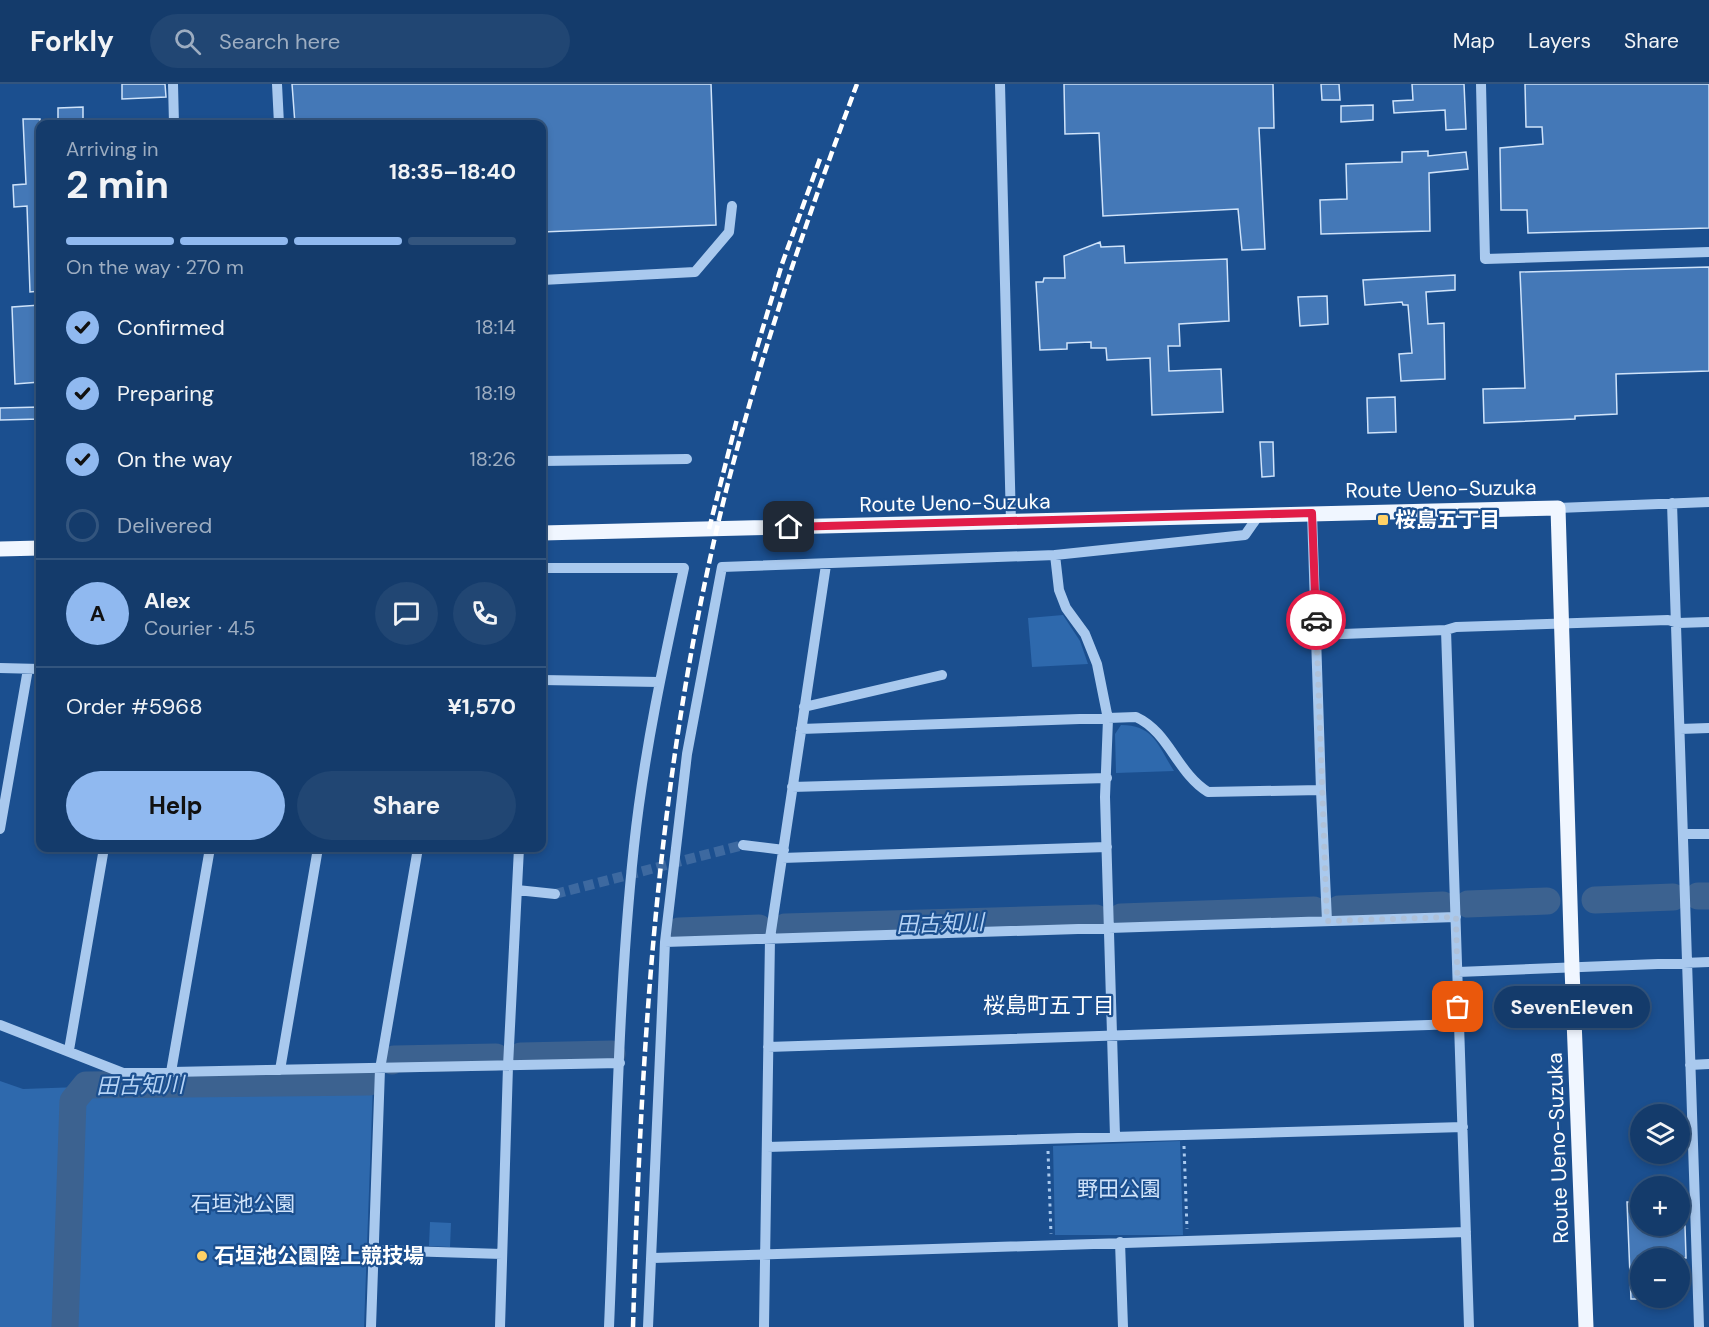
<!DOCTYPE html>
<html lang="en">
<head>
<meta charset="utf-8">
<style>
  :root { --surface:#143b6b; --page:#214673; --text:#f1f3f6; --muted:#9dadc1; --line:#33557e; --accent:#90b9f0 }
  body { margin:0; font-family:"DM Sans","Noto Sans JP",sans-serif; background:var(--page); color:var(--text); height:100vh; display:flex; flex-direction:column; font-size:22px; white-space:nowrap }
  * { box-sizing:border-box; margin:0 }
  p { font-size:20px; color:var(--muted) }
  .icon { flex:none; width:33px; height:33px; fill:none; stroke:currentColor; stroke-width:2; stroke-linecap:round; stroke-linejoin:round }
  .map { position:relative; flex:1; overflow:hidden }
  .panel { position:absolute; left:36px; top:36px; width:510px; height:732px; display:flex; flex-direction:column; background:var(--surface); border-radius:12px; box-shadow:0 3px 9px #0003,0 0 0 2px var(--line) }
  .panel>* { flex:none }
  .controls { position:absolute; left:1630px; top:1020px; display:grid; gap:12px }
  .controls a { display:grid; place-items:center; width:60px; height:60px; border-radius:50%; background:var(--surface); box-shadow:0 3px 9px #0003,0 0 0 2px var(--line); font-size:30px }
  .pin { position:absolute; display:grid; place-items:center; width:51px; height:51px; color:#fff; margin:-26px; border-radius:12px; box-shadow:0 3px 9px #0006 }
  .courier { position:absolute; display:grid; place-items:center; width:60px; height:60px; margin:-30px; border:4px solid #e11d48; border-radius:50%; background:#fff; color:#222; box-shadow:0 2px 8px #0007 }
  .bubble { position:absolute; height:42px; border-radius:21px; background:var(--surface); box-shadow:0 3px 9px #0003,0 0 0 2px var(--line); font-size:20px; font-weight:700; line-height:42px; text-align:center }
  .overview em { font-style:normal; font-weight:700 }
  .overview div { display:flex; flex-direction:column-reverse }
  .overview { display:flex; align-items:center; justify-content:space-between; height:102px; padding:0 30px }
  h1 { font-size:39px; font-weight:700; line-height:45px }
  .bar { display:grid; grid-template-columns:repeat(4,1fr); gap:9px 6px; align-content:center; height:72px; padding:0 30px }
  .bar i { height:8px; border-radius:4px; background:var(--line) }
  .bar .active { background:var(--accent) }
  .bar p { grid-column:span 4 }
  .line { display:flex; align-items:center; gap:15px; padding:0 30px; border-top:2px solid var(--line) }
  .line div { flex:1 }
  .round { display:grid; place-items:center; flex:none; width:63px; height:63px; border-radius:32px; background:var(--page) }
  ol { padding:0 30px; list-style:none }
  li { display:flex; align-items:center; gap:18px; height:66px }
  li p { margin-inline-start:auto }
  li .icon { padding:6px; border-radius:50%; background:var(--accent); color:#111; stroke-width:4 }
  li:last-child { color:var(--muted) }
  li i { width:33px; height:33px; border:3px solid var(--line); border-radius:50% }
  .cta { display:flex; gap:12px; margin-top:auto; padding:12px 30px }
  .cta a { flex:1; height:69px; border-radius:36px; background:var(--accent); color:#111; font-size:24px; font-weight:700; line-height:69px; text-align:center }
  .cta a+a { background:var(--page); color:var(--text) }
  header { display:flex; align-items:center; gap:36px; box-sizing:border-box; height:84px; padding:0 30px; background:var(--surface); border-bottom:2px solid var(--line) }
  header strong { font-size:28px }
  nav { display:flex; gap:33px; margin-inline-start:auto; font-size:21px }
  .search { width:420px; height:54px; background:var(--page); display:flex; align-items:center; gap:15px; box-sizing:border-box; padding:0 21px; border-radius:33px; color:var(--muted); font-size:22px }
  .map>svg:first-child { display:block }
  .green { fill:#2e69ad }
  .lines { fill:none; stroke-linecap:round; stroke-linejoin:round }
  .river { stroke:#3c6290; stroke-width:27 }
  .building { fill:#4478b7; stroke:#cfe3fa; stroke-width:1.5 }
  .minor-tunnel { stroke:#3d69a0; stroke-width:10; stroke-dasharray:10 5; stroke-linecap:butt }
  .path { stroke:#a9c9ee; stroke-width:3; stroke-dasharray:3 4.5; stroke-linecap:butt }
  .minor { stroke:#a9c9ee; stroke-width:10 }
  .major { stroke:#f0f6ff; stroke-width:15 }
  .rail { stroke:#fff; stroke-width:4.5; stroke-dasharray:10 4.5; stroke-linecap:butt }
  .done { stroke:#afc1d8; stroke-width:6; stroke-dasharray:0 10.8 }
  .route { stroke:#e11d48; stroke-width:8 }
  .poi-dot { fill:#ffd166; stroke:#1b4f8f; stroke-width:2 }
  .labels { text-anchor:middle; stroke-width:4.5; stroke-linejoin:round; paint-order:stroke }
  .street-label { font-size:21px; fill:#fff; stroke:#1b4f8f }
  .poi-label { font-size:21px; font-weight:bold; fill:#fff; stroke:#1b4f8f; text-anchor:start }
  .park-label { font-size:21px; fill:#cfe3fa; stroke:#1b4f8f }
  .water-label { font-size:22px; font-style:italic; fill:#b5d3f5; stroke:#1b4f8f }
  .neighbourhood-label { font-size:22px; fill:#fff; stroke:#1b4f8f }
</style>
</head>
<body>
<header>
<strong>Forkly</strong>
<div class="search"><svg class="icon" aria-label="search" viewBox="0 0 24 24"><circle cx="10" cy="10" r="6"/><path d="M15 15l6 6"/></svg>Search here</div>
<nav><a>Map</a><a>Layers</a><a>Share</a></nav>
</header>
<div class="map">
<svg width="1709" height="1243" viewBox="0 0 1709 1243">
  <rect width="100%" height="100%" fill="#1b4f8f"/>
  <path class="green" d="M1063,531L1080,557L1088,580L1032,583L1028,534Z
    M1121,641C1154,641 1158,662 1174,687L1116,689L1115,650Z
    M365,993L373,999L364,1243H0V997L23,1005Z
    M1180,1057L1183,1151H1055L1053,1062Z
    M430,1138L451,1139L450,1163L429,1162Z"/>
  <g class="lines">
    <path class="river" d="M1698,812H1709
      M1595,816L1673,813
      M1468,820L1547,817
      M1339,825L1443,821
      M1121,833L1314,826
      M785,843L1096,834
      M679,847L759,844
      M521,972L612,970
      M392,977L394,975L496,973
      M65,1243L73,1017L86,1001L369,998"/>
  </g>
  <path class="building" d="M122,0H165L166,13L122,15Z
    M292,0H711L716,141L542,148V40H295Z
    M1064,0H1273L1274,44H1259L1265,165L1242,166L1238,125L1103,132L1099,49L1065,50Z
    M1321,0H1339L1340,16H1322Z
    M1412,0H1464L1466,45L1446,46L1445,26L1394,29L1393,17L1413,16Z
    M1525,0H1709V144L1528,149L1527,126H1501L1500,64L1543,60L1542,43H1526Z
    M1373,21V36L1341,38V22Z
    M83,23V40H58V24Z
    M23,35H40V207L30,208L27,122L14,123L13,101L26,100Z
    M1428,67V72L1466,68L1468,85L1429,89L1430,147L1321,150L1320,116L1347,115L1346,80L1402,78V68Z
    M1100,158L1101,163L1124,162L1125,179L1227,175L1229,237L1179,240L1180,262H1168L1169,287L1221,285L1223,328L1152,331L1150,274L1107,276L1106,264H1091V258L1067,259V265L1040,266L1036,198H1043L1044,194H1065L1064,172Z
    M1709,183V287L1616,290L1617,330L1575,332V335L1484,339L1483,305L1525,304L1520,188Z
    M1455,191V206L1426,208L1428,240L1444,239L1445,295L1401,297L1399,270L1412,269L1408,221H1403L1402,218L1365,221L1363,196Z
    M1327,212L1328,240L1300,242L1298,213Z
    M40,221V298L15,300L12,223Z
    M1395,313L1396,348L1368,349L1367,314Z
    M40,323V335L0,336V324Z
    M1260,358H1273L1274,392L1262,393Z
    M1627,1118H1641V1142H1685L1686,1174H1641V1215H1631Z"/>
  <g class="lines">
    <path class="minor-tunnel" d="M555,810L743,761"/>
    <path class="path" d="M1184,1062L1187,1145
      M1048,1067L1051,1150"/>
    <path class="minor" d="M173,0L174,40
      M277,0L279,40
      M1000,0L1011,439
      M1481,0L1485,175L1709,168
      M542,196L695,188L729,148L732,122
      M542,377L687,375
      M1672,419L1699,1243
      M1558,424L1709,418
      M1055,471L1059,506L1066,524L1085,550L1097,580L1108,635L1105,713L1115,1052
      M542,484H684C664,576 644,668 634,762C617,921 616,1083 609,1243
      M1446,546L1469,1243
      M1317,551L1446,546L1456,543L1668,536L1678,539L1709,538
      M0,584L40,585
      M542,596L659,598
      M804,623L942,591
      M801,645L1136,633C1169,648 1177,689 1208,708L1321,706L1312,429
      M1680,645L1709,644
      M792,703L1107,694
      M1321,706L1327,837
      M0,745L28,585
      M1684,750H1709
      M743,761L784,766
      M782,774L1107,763
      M517,806L555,810
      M665,858L1456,833
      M1458,888L1709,878
      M0,941L123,989L620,979
      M768,963L1459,940
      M69,966L104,764
      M1690,981L1709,980
      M280,986L318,764
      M171,988L210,764
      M767,1063L1463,1043
      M1120,1158L1123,1243
      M373,1166L502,1170
      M653,1174L1466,1148
      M371,1243L380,985L418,764
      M500,1243L508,982L519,764
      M648,1243L665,858L687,670L722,483L1055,471L1245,451L1259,431
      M764,1243L770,854L826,481"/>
    <path class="major" d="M542,449L1558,424L1572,884L1586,1243
      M0,465L40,464"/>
    <path class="rail" d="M753,277L782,180L821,72
      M709,445L737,335
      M633,1243C641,962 657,681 726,407C761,269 807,134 857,0"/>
  </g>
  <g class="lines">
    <path class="done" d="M1316,536L1327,837L1456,833L1458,923"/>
    <path class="route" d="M789,443L1312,429L1316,536"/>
  </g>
  <g class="poi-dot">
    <rect x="1377" y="430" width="12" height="12" rx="3"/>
    <circle cx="202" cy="1172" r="6"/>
  </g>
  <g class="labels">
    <g class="street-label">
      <text transform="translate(1441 405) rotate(-1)" y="7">Route Ueno-Suzuka</text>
      <text transform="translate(955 419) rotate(-1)" y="7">Route Ueno-Suzuka</text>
      <text transform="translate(1558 1064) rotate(-92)" y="7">Route Ueno-Suzuka</text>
    </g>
    <g class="poi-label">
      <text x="1395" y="443">桜島五丁目</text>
      <text x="214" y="1179">石垣池公園陸上競技場</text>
    </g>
    <g class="park-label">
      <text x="1119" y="1112">野田公園</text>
      <text x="243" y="1127">石垣池公園</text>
    </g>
    <g class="water-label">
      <text transform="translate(940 839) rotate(-2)" y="8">田古知川</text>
      <text transform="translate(140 1001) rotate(-1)" y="8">田古知川</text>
    </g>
    <g class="neighbourhood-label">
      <text x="1049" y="929">桜島町五丁目</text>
    </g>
  </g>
</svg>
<div class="controls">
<a><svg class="icon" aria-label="layers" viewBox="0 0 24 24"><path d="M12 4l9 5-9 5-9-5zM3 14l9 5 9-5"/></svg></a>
<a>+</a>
<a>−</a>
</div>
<div class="pin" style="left:1458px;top:923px;background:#ea580c"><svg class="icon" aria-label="bag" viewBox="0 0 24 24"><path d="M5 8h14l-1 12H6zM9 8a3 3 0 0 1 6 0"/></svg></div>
<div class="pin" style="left:789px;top:443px;background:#1f2937"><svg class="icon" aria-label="home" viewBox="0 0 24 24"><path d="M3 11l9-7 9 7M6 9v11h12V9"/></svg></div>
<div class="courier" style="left:1316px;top:536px"><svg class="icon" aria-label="car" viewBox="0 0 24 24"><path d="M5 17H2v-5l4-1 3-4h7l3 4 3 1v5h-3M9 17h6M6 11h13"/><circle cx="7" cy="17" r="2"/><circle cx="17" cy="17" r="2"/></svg></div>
<div class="bubble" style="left:1494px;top:902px;width:156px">SevenEleven</div>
<section class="panel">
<div class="overview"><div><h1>2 min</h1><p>Arriving in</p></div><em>18:35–18:40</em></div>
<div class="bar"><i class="active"></i><i class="active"></i><i class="active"></i><i></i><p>On the way · 270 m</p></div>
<ol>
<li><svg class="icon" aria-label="check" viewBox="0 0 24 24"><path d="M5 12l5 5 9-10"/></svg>Confirmed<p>18:14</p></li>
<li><svg class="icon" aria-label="check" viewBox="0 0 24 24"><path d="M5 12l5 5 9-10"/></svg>Preparing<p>18:19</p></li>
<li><svg class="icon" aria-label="check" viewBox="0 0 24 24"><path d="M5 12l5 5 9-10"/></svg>On the way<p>18:26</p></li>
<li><i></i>Delivered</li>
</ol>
<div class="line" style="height:108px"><b class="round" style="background:var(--accent);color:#111">A</b><div><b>Alex</b><p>Courier · 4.5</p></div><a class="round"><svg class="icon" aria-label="chat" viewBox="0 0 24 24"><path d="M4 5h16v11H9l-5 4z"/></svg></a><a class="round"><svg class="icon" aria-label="phone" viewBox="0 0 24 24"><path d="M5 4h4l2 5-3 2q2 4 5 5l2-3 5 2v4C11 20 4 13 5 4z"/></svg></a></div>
<div class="line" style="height:78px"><div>Order #5968</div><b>¥1,570</b></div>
<div class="cta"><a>Help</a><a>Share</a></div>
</section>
</div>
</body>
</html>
